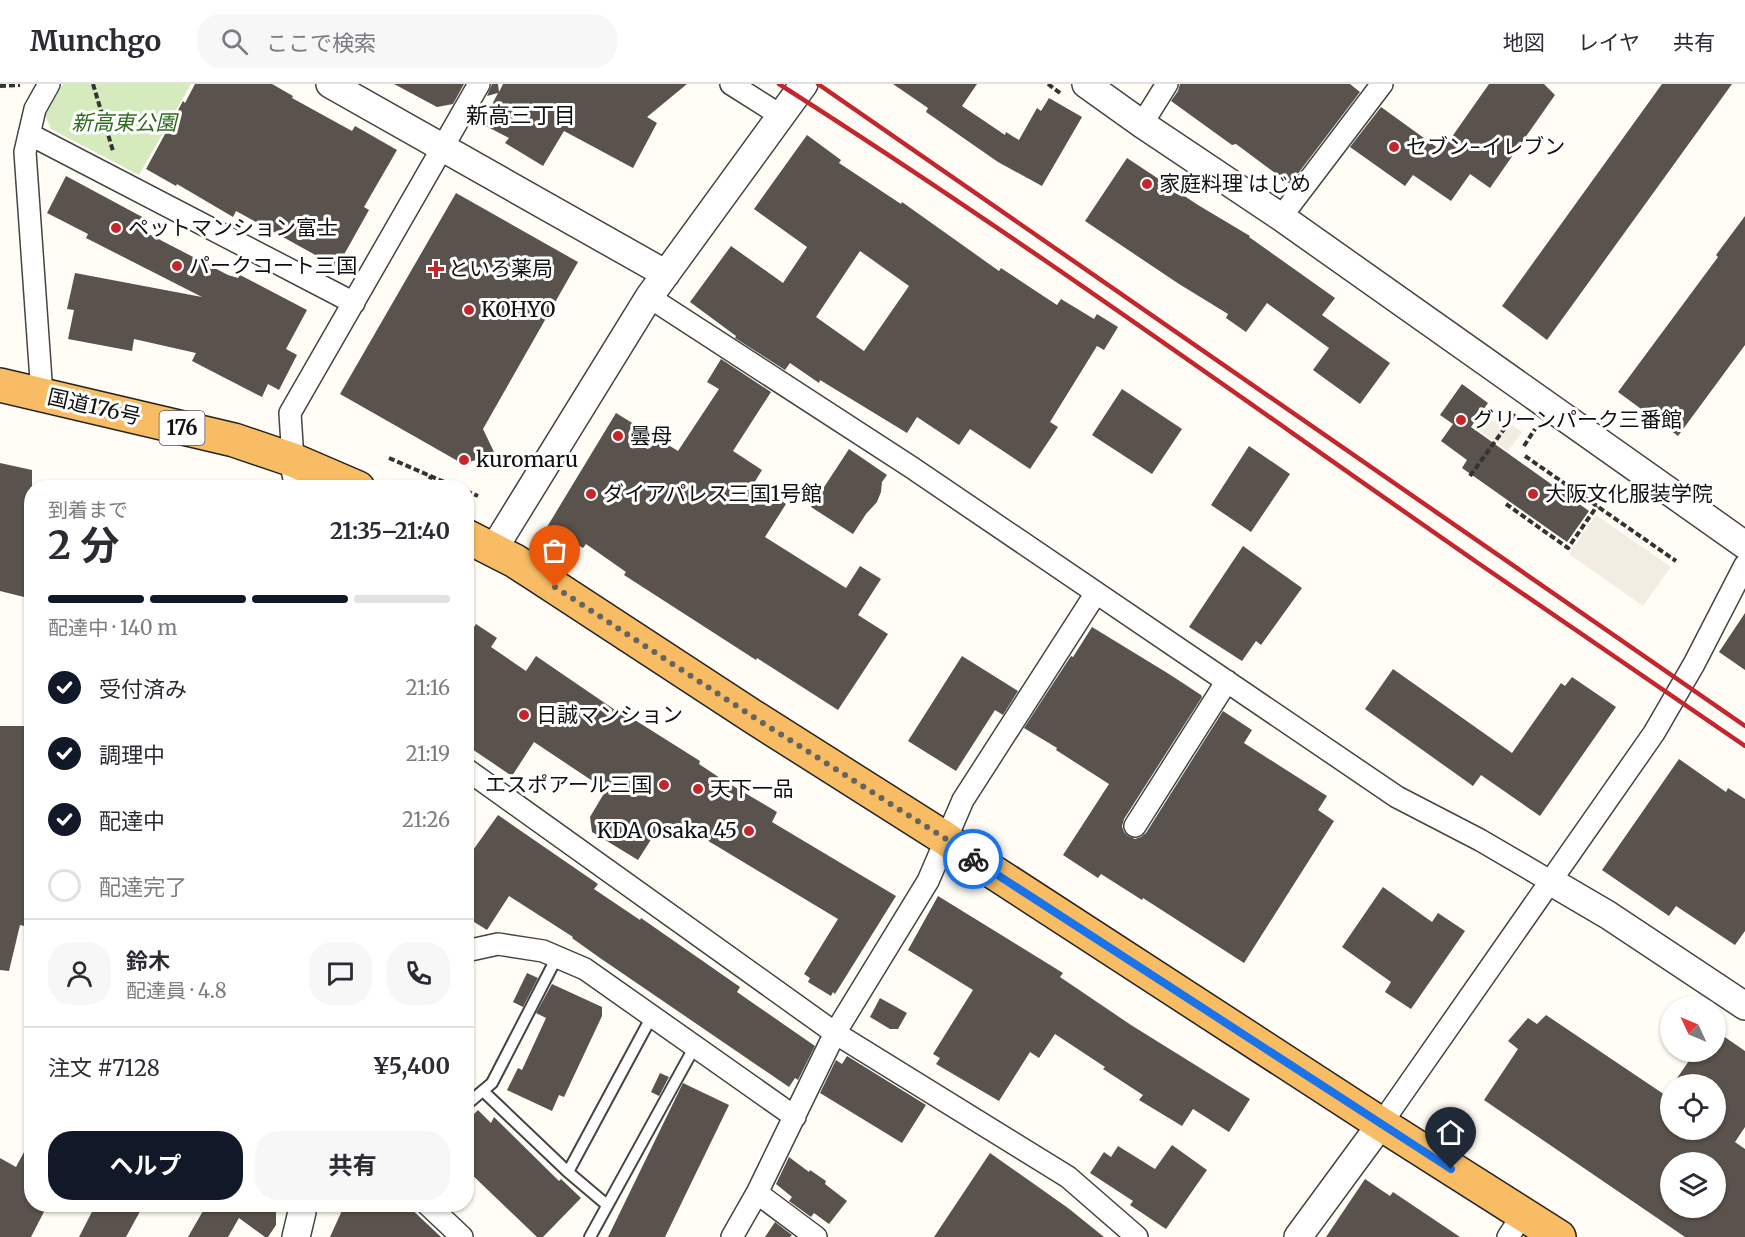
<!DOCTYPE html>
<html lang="ja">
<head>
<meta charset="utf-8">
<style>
  :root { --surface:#fff; --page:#f7f7f7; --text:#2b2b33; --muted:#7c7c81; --line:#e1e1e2; --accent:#111827 }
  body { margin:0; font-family:Merriweather,"Noto Sans JP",serif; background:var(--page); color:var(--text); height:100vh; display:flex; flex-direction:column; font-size:22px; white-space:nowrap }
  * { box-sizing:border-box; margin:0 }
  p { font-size:20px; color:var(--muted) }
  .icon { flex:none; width:33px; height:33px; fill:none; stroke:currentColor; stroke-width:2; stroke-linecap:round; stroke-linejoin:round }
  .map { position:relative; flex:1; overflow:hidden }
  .side { position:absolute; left:24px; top:396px; width:450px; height:732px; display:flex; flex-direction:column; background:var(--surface); border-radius:24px; box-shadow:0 2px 4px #0004 }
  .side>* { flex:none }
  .needle { width:39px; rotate:314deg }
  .fabs { position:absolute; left:1660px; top:912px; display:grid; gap:12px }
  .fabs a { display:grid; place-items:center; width:66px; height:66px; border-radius:50%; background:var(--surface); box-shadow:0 2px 4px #0004; font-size:30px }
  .pin { position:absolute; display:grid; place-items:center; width:51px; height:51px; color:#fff; margin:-62px -26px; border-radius:50% 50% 50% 0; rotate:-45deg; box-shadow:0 0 6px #0007 }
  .pin .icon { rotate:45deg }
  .courier { position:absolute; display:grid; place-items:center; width:60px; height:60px; margin:-30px; border:4px solid #1a73e8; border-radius:50%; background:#fff; color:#222; box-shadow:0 2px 8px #0007 }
  .head em { font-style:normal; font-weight:700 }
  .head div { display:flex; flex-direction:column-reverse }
  .head { display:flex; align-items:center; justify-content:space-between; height:102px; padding:0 24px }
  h1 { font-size:39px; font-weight:700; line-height:45px }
  .bar { display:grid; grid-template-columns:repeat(4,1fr); gap:9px 6px; align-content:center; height:72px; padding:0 24px }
  .bar i { height:8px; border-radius:4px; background:var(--line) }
  .bar .selected { background:var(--accent) }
  .bar p { grid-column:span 4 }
  .line { display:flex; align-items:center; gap:15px; padding:0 24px; border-top:2px solid var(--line) }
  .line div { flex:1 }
  .round { display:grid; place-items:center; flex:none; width:63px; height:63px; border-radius:24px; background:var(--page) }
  ol { padding:0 24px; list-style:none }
  li { display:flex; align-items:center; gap:18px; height:66px }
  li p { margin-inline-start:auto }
  li .icon { padding:6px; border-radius:50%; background:var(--accent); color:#fff; stroke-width:4 }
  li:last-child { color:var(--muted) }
  li i { width:33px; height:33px; border:3px solid var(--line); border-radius:50% }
  .cta { display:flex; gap:12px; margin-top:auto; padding:12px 24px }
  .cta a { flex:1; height:69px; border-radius:24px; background:var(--accent); color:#fff; font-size:24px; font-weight:700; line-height:69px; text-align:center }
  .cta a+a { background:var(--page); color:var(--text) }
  header { display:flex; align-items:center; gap:36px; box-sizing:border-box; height:84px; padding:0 30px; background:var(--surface); border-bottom:2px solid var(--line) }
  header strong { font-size:28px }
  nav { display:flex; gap:33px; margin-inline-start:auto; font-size:21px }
  .search { width:420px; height:54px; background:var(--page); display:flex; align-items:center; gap:15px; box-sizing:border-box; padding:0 21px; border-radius:24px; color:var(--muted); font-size:22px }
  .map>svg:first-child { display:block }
  .green { fill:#d5ebbd }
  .plaza { fill:#f1ede2 }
  .building { fill:#5a524d; fill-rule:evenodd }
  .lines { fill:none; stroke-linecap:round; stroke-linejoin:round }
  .service-casing { stroke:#444; stroke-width:14 }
  .minor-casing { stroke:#444; stroke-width:24 }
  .tertiary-casing { stroke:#444; stroke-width:30 }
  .trunk-casing { stroke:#222; stroke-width:36 }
  .path { stroke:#333; stroke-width:4; stroke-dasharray:6 3; stroke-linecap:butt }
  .service { stroke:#fff; stroke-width:10 }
  .minor { stroke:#fff; stroke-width:21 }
  .tertiary { stroke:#fff; stroke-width:27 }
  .trunk { stroke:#f7bc64; stroke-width:33 }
  .rail { stroke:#c4262e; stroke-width:4.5 }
  .done { stroke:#646461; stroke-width:6; stroke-dasharray:0 10.8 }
  .route { stroke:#1a73e8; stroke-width:8 }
  .poi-dot { fill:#c4262e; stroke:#fff; stroke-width:2 }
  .labels { text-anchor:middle; stroke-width:6; stroke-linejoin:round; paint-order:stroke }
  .shield { fill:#fff; stroke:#585858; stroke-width:1.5 }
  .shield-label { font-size:20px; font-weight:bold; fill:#111 }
  .park-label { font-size:21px; font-style:italic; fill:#2f6b1f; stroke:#fff }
  .poi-label { font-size:21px; fill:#111; stroke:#fff; text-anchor:start }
  .street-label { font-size:21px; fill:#111; stroke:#fff }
  .neighbourhood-label { font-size:22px; fill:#111; stroke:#fff }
</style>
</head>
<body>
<header>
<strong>Munchgo</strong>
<div class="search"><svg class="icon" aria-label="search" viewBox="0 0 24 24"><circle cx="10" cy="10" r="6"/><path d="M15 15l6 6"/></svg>ここで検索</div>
<nav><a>地図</a><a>レイヤ</a><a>共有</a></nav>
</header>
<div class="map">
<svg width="1745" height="1153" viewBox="0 0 1745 1153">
  <rect width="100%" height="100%" fill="#fffdf5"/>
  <path class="green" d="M63,0H191L139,91L51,45L45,31Z"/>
  <path class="plaza" d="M1499,331L1522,348L1508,367L1480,347L1489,334L1494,338Z
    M1596,431L1671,483L1643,522L1569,470Z"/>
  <path class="building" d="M195,0H272L293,12L292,14L352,47L355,42L397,66L364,123L369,126L337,183L236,127L233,133L177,100L176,102L146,85L183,17L185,19Z
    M394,0H464L453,20L437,23Z
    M492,0H498L499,8L503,0H687L647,33L657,39L633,84L564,47L543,82L505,59L509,54L482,40L498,9L487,12Z
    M893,0H977L962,22L1005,51L1006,48L1019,56L1037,24L1041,27L1049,14L1082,33L1042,102L998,78L926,28L928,24Z
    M1180,0H1350L1360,8L1290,100L1236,60L1232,61L1171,17L1178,7Z
    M1489,0H1544L1555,11L1490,104L1470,90L1451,117L1413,91L1405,102L1350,63L1381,23L1442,67Z
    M1662,0H1732L1547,256L1502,222Z
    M807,51L841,76L839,79L901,120L902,118L999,187L1001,184L1057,221L1061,215L1094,235L1097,230L1118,243L1104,266L1097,262L1050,338L1058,343L1030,385L970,345L959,361L917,333L907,349L820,296L819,299L790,279L785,286L735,254L736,252L690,218L731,162L783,199L807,163L754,125ZM860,167L909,202L864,267L816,233Z
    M1127,74L1198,121L1250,152L1249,153L1335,214L1322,231L1390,279L1360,320L1313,286L1329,264L1267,219L1246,248L1226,234L1228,230L1179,200L1085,137Z
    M66,92L146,135L141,146L228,191L238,194L240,191L307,226L286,265L297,271L279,306L268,300L262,313L192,277L196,269L134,255L132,267L68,255L74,226L67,225L75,189L202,213L86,154L88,150L47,129Z
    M456,109L578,178L483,345L495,370L463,380L340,310Z
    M1745,132V261L1678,352L1618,308L1718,173L1716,171Z
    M721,275L771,308L733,367L762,386L754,399L786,420L765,453L846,504L860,482L881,495L858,531L888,550L838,626L757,574L756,576L624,491L626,488L586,460L583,464L547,443L616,329L678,367L719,305L707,298Z
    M1462,300L1488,319L1471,343L1589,427L1567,458L1462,384L1467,376L1441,357L1453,340L1440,331Z
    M1122,305L1182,345L1152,390L1092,351Z
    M1249,362L1290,390L1251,448L1211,421Z
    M849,365L887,391L882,398L881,408L877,418L866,430L853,450L811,423Z
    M0,379L32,386V515L0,507Z
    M1243,462L1302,504L1261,561L1256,557L1242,577L1189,543Z
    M1745,529V586L1719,568Z
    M476,540L497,554L491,563L526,587L536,572L618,628L619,626L700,677L699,680L723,696L777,728L772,738L896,812L835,910L833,908L831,912L808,898L810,894L804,890L838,835L690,746L685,755L661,740L638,776L592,748L590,733L606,706L534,658L512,692L466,661V547L470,549Z
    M1092,543L1169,590L1201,611L1202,613L1124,735L1122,742L1124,748L1128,752L1135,755L1141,753L1146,749L1223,627L1252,646L1244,659L1327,712L1318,726L1334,737L1244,879L1143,814L1142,816L1101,790L1098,794L1063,771L1109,700L1056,666L1057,664L1024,644L1071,572L1073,573Z
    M962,572L1018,607L1003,631L995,626L956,687L908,657Z
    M1393,585L1512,669L1561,599L1565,602L1572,593L1616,623L1540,732L1481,691L1473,702L1365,625Z
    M0,642H32V844L20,841L9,887L0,886Z
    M1679,675L1726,708L1728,704L1745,715V847L1735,861L1676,822L1669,832L1602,786Z
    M498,731L598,800L594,805L640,836L641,834L740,903L737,908L815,962L798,996L795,994L789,1003L600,874L572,854L573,853L509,812L487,846L466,833V776Z
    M1383,803L1432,838L1438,829L1465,847L1411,925L1385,908L1391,898L1342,863Z
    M938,812L1063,889L1060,893L1131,941L1250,1015L1229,1048L1193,1025L1182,1042L1139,1016L1143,1011L1103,985L1105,983L1055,950L1039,974L1030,968L999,1017L936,980L940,974L933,970L973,906L908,866Z
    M527,889L538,894L523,923L513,918Z
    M552,900L602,923V932L564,1013L559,1011L552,1027L507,1006L518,984L522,986L546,934L536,929Z
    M880,914L907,929L898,945H890L870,933Z
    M1546,931L1671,1015V1046H1716V1000H1673L1695,968H1716V947L1745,967V1043L1735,1058L1745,1065V1153H1685L1484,1016L1518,965L1508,957L1528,934L1537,940ZM1671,1078H1716V1124H1671Z
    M847,972L926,1021L902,1059L820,1009L836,976L842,980Z
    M660,989L669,993L659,1012L651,1008Z
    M683,999L729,1021L665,1153H608Z
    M478,1026L491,1039L494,1033L559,1097L561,1095L581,1114L543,1153H537L466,1085V1038Z
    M32,1053V1120H48L31,1153H0V1074L16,1083Z
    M1172,1061L1207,1086L1166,1145L1130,1121L1133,1117L1090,1089L1104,1068L1111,1073L1118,1062L1155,1085Z
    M990,1069L1068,1124L1104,1153H934Z
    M789,1073L809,1088L810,1086L826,1097L825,1100L847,1117L829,1140L814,1129L811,1133L789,1117L792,1113L776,1100Z
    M1365,1095L1390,1112L1393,1108L1460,1153H1326Z
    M96,1120H144L126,1153H79Z
    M207,1120H276V1141L268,1153H265L239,1134L228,1153H188Z
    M345,1120H406L441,1153H330Z
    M775,1138L792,1151L790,1153H765Z"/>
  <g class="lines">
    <defs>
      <path id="service" d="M483,1007L568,1088L607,1121
        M466,1021L492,999L557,873
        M568,1088L652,932
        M590,1153L695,962"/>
      <path id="minor" d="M731,0L780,31
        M1142,40L1167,0
        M29,50L354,219
        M1281,133L1382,0
        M649,213L911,383L1397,713L1480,756L1550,797
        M42,311L25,68L35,25L49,0
        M293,376L290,329L479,0
        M466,685L835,949L1068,1093L1137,1153
        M1135,742L1227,597
        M466,867L498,860L543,867L585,885L795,1033
        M1381,1040L1654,649L1694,580L1745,481
        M757,1109L816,1153
        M427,1120L462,1153
        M732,1153L757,1109L835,949L928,797L963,716L1096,509
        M1508,1153L1523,1130"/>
      <path id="tertiary" d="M330,0L666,190
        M1086,0L1142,40L1281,133L1745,461
        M293,376L299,404
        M493,466L649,213L804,0
        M1550,797L1608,831L1745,922
        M296,1153L302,1128L301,1120
        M1298,1153L1381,1040"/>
      <path id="trunk" d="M0,301L234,356L293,376L358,404
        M466,452L515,477L535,490L752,632L946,755L967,771L1381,1040L1559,1153"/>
    </defs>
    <use href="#service" class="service-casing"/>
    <use href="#minor" class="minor-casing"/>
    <use href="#tertiary" class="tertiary-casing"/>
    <use href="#trunk" class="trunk-casing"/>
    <path class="path" d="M93,0L113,67
      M1048,0L1060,9
      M0,2L20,1
      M1524,362L1535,345
      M1525,372L1676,477
      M389,374L458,404
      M1470,392L1515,330
      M427,404L431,392
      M466,407L478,412
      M1506,420L1568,464L1597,422"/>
    <use href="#service" class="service"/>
    <use href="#minor" class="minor"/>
    <use href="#tertiary" class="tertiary"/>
    <use href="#trunk" class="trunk"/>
    <path class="rail" d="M779,0C1018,152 1246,318 1478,479C1567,540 1656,601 1745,662
      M818,0L1745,642"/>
  </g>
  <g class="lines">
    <path class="done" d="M555,503L752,632L946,755L973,775"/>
    <path class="route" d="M973,775L1451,1085"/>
  </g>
  <g class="poi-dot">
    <circle cx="1394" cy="63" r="6"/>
    <circle cx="1147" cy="100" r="6"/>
    <circle cx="116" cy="144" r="6"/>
    <circle cx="177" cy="182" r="6"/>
    <path d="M433 176h6v6h6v6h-6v6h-6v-6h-6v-6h6z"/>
    <circle cx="469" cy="226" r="6"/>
    <circle cx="1461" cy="336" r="6"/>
    <circle cx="618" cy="352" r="6"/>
    <circle cx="464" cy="376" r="6"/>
    <circle cx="591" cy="410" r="6"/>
    <circle cx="1533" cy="410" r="6"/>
    <circle cx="524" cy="631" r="6"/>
    <circle cx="664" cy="701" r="6"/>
    <circle cx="698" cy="705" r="6"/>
    <circle cx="749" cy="747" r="6"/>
  </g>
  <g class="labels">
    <rect class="shield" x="159.5" y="327" width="45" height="34" rx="4.5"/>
    <g class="shield-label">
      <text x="182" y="351">176</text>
    </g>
    <g class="park-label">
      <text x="124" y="46">新高東公園</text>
    </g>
    <g class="poi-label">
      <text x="1406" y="70">セブン-イレブン</text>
      <text x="1159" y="107">家庭料理 はじめ</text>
      <text x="128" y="151">ペットマンション富士</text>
      <text x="189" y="189">パークコート三国</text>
      <text x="448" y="192">といろ薬局</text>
      <text x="481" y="233">KOHYO</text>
      <text x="1473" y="343">グリーンパーク三番館</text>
      <text x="630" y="359">曇母</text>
      <text x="476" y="383">kuromaru</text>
      <text x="603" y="417">ダイアパレス三国1号館</text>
      <text x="1545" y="417">大阪文化服装学院</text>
      <text x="536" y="638">日誠マンション</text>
      <text x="652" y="708" text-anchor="end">エスポアール三国</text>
      <text x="710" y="712">天下一品</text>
      <text x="737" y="754" text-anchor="end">KDA Osaka 45</text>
    </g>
    <g class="street-label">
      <text transform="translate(94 323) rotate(13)" y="7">国道176号</text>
    </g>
    <g class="neighbourhood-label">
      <text x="521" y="39">新高三丁目</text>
    </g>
  </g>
</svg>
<div class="fabs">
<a><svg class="needle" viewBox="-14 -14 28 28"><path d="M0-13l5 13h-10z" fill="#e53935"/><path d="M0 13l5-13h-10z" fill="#7c7c81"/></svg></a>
<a><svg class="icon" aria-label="locate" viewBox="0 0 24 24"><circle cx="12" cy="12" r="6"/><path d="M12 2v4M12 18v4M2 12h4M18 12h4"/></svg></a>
<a><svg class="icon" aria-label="layers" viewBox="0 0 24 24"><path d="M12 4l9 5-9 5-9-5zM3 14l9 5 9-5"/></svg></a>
</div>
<div class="pin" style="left:555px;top:503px;background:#ea580c"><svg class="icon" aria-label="bag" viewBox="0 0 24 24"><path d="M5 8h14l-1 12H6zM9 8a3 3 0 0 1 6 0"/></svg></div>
<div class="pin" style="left:1451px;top:1085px;background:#1f2937"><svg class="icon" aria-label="home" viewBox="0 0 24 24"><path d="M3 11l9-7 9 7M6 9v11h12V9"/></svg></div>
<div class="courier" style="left:973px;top:775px"><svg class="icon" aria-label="bike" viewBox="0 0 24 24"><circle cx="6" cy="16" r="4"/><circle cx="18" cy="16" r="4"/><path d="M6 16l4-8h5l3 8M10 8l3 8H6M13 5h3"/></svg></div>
<section class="side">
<div class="head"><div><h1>2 分</h1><p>到着まで</p></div><em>21:35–21:40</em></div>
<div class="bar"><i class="selected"></i><i class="selected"></i><i class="selected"></i><i></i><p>配達中 · 140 m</p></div>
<ol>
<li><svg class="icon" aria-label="check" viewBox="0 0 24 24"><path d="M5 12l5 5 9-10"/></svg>受付済み<p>21:16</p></li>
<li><svg class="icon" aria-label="check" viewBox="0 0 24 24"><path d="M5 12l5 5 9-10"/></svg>調理中<p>21:19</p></li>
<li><svg class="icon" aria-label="check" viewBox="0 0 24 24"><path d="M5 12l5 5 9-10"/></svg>配達中<p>21:26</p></li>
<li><i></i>配達完了</li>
</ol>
<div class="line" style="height:108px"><a class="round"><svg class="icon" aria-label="person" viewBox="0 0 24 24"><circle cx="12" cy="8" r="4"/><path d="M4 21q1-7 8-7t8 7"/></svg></a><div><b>鈴木</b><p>配達員 · 4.8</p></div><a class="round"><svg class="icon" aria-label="chat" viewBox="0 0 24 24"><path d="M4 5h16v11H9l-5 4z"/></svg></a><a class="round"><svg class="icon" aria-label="phone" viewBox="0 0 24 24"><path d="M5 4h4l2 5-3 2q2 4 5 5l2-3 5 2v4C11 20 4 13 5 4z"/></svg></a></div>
<div class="line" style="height:78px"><div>注文 #7128</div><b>¥5,400</b></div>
<div class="cta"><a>ヘルプ</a><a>共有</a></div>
</section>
</div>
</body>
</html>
